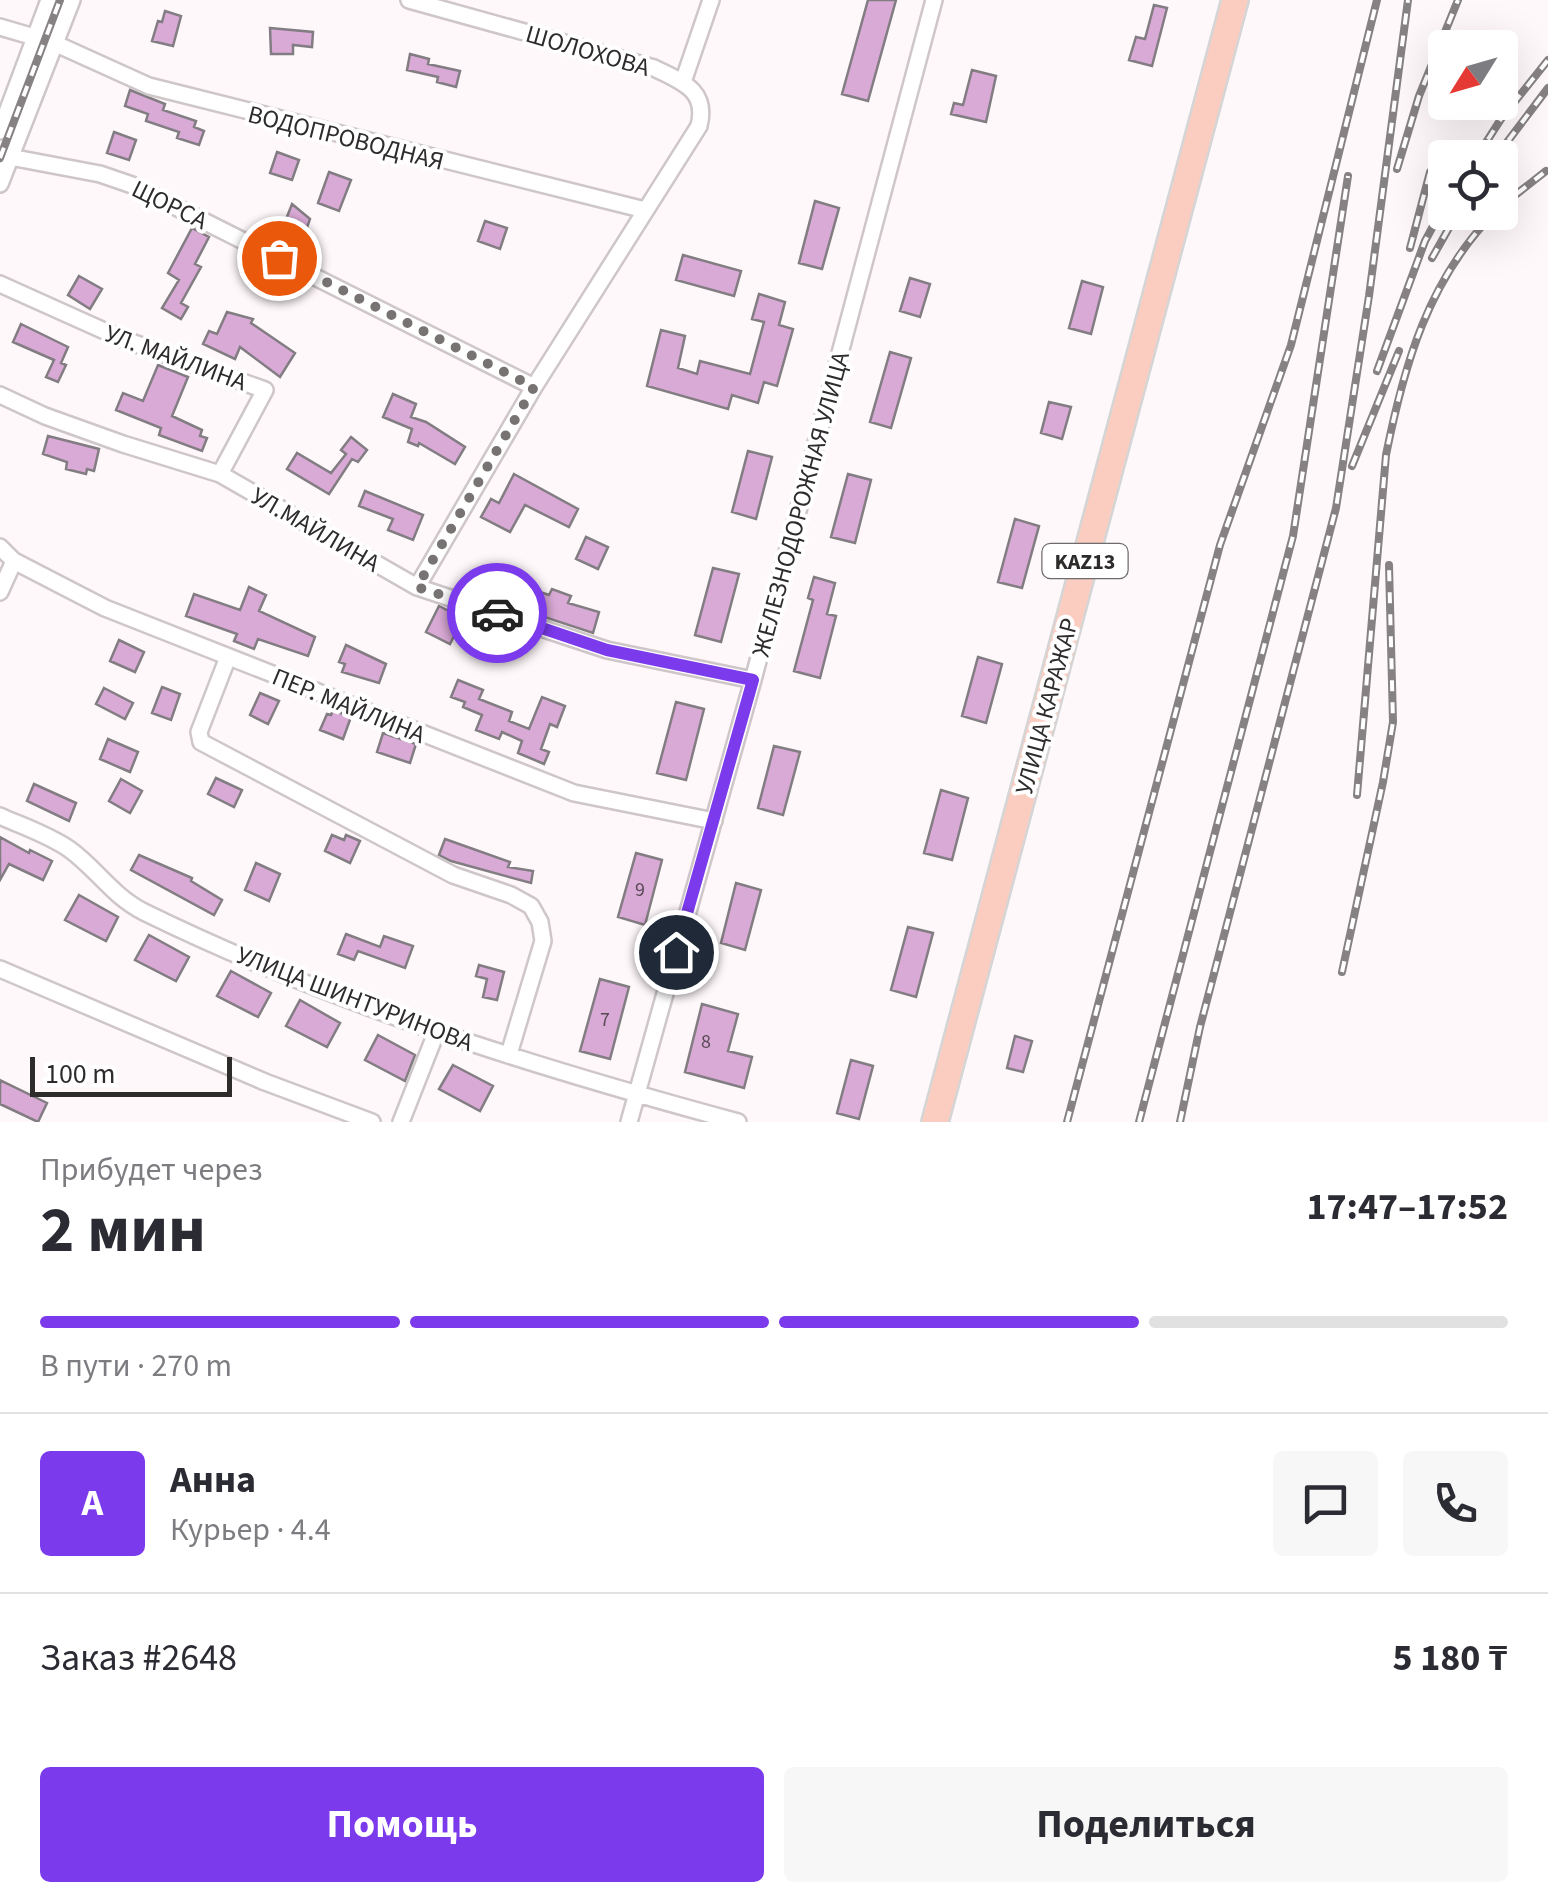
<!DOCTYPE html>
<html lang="ru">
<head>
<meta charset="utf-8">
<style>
  :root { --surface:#fff; --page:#f7f7f7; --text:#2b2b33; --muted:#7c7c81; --line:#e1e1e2; --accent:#7c3aed }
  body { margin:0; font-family:"Source Sans 3",sans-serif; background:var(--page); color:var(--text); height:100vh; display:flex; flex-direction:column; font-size:38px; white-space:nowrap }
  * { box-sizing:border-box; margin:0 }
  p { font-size:32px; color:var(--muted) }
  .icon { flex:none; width:55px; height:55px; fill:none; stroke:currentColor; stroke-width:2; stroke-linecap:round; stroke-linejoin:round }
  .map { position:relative; height:1122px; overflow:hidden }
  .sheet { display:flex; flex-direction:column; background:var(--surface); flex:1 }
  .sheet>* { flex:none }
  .needle { width:65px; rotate:233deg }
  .buttons { position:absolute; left:1428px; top:30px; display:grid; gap:20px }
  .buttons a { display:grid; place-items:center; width:90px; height:90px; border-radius:10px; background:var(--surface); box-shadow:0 10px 40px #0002; font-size:50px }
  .scale { position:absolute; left:30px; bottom:25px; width:202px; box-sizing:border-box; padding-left:10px; border:5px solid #2e2b2b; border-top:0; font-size:28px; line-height:35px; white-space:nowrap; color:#2e2b2b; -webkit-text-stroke:8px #fff; paint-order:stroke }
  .pin { position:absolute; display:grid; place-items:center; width:85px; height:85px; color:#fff; margin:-42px; border:5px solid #fff; border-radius:50%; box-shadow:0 2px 10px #0007 }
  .courier { position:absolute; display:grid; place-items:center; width:100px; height:100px; margin:-50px; border:8px solid #7c3aed; border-radius:50%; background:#fff; color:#222; box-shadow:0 2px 12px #0007 }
  .summary em { font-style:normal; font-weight:700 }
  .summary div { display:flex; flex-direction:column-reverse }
  .summary { display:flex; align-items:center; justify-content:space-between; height:170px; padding:0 40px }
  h1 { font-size:65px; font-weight:700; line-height:75px }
  .bar { display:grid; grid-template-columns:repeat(4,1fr); gap:15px 10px; align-content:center; height:120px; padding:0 40px }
  .bar i { height:12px; border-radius:8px; background:var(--line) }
  .bar .on { background:var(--accent) }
  .bar p { grid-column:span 4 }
  .line { display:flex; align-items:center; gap:25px; padding:0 40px; border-top:2px solid var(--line) }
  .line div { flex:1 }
  .round { display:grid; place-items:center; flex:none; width:105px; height:105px; border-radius:10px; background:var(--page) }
  .cta { display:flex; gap:20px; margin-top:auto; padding:20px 40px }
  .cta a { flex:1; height:115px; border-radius:10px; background:var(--accent); color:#fff; font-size:40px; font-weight:700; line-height:115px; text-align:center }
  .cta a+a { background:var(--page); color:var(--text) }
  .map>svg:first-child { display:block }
  .building { fill:#daaad6; stroke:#827d82; stroke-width:2.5 }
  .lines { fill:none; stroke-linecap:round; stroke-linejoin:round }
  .minor-casing { stroke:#cec6c8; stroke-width:20 }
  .primary-casing { stroke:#d5d5d5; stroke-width:30 }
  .minor { stroke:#fff; stroke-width:15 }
  .primary { stroke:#fbcdc1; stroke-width:25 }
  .rail-casing { stroke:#868182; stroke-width:8 }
  .rail { stroke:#fff; stroke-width:4; stroke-dasharray:11; stroke-linecap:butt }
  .done { stroke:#777373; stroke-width:10; stroke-dasharray:0 18 }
  .route { stroke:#7c3aed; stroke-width:12 }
  .labels { text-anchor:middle; stroke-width:8; stroke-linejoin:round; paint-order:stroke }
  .number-label { font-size:20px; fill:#594b56 }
  .shield { fill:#fff; stroke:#6d6b6b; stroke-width:2.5 }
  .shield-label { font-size:22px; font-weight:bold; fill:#2e2b2b }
  .street-label { font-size:25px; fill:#2e2b2b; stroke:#fff }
</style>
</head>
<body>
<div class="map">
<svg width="1548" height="1122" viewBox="0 0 1548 1122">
  <rect width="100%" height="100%" fill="#fff8fa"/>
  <path class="building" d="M868,0H896L868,101L842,94Z
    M1154,5L1167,8L1152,66L1129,60L1136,37L1145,39Z
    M165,11L181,16L173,46L152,41L158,21L162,22Z
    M270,28L313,32L312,47L293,45V54H271Z
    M410,54L429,59L428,64L460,71L456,87L437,82L438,77L407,70Z
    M972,70L996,76L986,122L951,114L954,103L963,105Z
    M130,90L165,104L163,110L196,121L194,127L204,131L199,145L177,138L179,132L146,121L148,114L125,106Z
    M114,132L136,140L129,160L107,153Z
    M277,152L299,160L292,180L270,173Z
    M329,172L351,180L339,211L318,203Z
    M815,201L839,208L822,269L799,263Z
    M292,204L310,219L301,245L279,237Z
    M485,221L507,228L500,249L478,241Z
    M192,228L209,237L195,264L201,267L181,303L188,307L181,319L162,308L179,280L168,273Z
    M683,255L741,271L734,296L676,280Z
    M79,276L102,289L90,309L68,295Z
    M910,278L930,284L920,317L900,311Z
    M1082,281L1103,287L1091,334L1069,328Z
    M759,294L785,302L779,325L793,329L777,386L764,382L758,403L732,395L728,409L647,386L661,330L685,336L678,368L697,374L700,361L750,374L764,322L752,319Z
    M227,312L253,319L251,323L295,353L280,377L240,347L235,359L203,344L209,331L217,334Z
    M21,324L68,347L61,363L66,365L58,382L46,377L54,360L13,342Z
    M890,352L911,358L891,428L870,422Z
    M158,365L188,377L172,416L202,430L200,436L207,438L202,451L159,435L161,428L116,410L123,393L143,401Z
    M393,394L416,404L411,417L426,422L465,447L455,464L419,443L418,446L408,442L412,429L383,417Z
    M1049,402L1071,407L1062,439L1041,433Z
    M48,436L99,449L94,471L87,469L86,474L66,469L67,462L43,454Z
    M351,437L367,450L358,462L352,459L329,494L287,469L297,453L331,473L346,454L341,450Z
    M748,451L772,457L756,519L732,512Z
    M514,474L578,509L569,527L525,505L510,532L481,517L491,499L499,503Z
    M848,474L871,480L855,543L831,537Z
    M365,491L423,515L413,540L388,530L393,519L359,506Z
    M1015,519L1039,526L1022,588L998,582Z
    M586,537L608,547L598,569L576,559Z
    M713,568L739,574L721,642L695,635Z
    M814,577L835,583L827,614L836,616L820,678L794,671L813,600L808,598Z
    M249,587L266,595L259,611L315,637L308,656L258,639L254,649L234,641L237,634L186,616L194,594L240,610Z
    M528,588L549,595L552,589L571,596L568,603L599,612L593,633L520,609Z
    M439,606L463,618L450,644L426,632Z
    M119,640L144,652L135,672L110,661Z
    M346,645L386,664L379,683L342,672L345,664L339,662Z
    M978,657L1002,664L986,723L962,716Z
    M458,680L483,690L479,699L512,712L509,721L529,729L542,697L565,706L557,727L550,724L541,749L549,752L544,764L518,753L522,741L502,732L499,739L476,730L482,715L463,707L465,702L451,697Z
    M162,687L180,694L171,720L152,713Z
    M104,688L133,703L125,719L96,704Z
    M260,693L279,701L268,724L250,715Z
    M676,702L704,709L686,780L657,773Z
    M333,710L351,717L343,739L320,730L327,714L331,715Z
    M383,733L416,744L410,763L377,752Z
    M108,739L138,752L130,772L100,759Z
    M774,746L800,752L783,815L758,808Z
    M216,778L242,790L234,807L208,794Z
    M121,779L142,791L130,813L109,801Z
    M34,784L76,803L69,821L27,801Z
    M941,790L968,798L952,860L924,853Z
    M332,835L344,840L346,835L360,841L350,863L325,851Z
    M0,837L29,853L30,850L52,861L43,880L9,864L0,880Z
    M445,839L510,862L508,867L533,871L531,883L451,861L439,855Z
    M636,853L662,860L645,925L618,917Z
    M139,855L192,878L191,881L222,900L214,915L131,870Z
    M256,863L280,874L269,901L245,890Z
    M736,883L761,890L745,950L721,943Z
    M79,895L118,917L106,941L65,920Z
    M908,927L933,933L916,997L891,990Z
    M346,934L380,947L384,936L413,946L405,968L358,951L354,960L338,954Z
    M149,935L189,957L176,981L135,960Z
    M479,965L504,972L497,1000L483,997L487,979L476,976Z
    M231,971L271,993L258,1017L217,996Z
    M600,979L629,987L610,1059L580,1051Z
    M300,1000L340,1023L327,1047L286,1026Z
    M702,1004L738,1014L728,1051L752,1057L744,1088L685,1072Z
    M378,1035L415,1055L405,1081L365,1060Z
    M1015,1036L1032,1041L1023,1072L1007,1068Z
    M851,1060L873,1066L859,1119L837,1113Z
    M453,1065L493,1086L480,1111L439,1089Z
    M0,1080L47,1103L38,1122L0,1104Z"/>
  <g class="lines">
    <defs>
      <path id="minor" d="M409,0L654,68C682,82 708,90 699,126L534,387L417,587
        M0,27L34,37
        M54,43L149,86L645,210
        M683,82L711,0
        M0,131L49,0
        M10,157L100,174L132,185L534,387
        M0,184L72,0
        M0,284L120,338L265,390L220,474
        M0,395L45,416L123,444L220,474L417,587L607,650L753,680
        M0,547L14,561L105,608L574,793L714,821
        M0,592L14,561
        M228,657L199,732L201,742L453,875L511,895L531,906L540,922L543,941L509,1054
        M0,816C22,826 49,835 69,849C96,868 111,895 144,912C334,1005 535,1067 738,1122
        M0,969L265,1082L372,1122
        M401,1122L436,1033
        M629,1122L753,680L934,0"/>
      <path id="primary" d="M935,1122L1235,0"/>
    </defs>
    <use href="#minor" class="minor-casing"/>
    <use href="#primary" class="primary-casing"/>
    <use href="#minor" class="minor"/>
    <use href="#primary" class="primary"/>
    <defs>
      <path id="rail" d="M0,158L60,0
        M1476,158L1501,119L1548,60
        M1495,158L1548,88
        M1397,169L1419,96L1458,0
        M1500,207L1546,171
        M1410,248L1430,172
        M1432,258L1458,212
        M1377,371L1425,241L1445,204
        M1352,466L1399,351
        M1357,795L1386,455C1404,365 1428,280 1495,212
        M1342,972L1383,782L1393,722L1389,565
        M1067,1122L1220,545L1291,345L1377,0
        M1139,1122L1293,536L1348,176
        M1180,1122L1200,1027L1336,508L1369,296L1408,0"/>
    </defs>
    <use href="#rail" class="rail-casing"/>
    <use href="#rail" class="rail"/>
  </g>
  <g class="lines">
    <path class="done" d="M279,258L534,387L417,587L497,613"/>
    <path class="route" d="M497,613L607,650L753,680L676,952"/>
  </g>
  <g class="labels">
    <g class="number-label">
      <text x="640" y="896">9</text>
      <text x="605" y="1026">7</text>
      <text x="706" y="1048">8</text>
    </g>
    <rect class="shield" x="1042.5" y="544" width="85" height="34" rx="8"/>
    <g class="shield-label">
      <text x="1085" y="569">KAZ13</text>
    </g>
    <g class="street-label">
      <text transform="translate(588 50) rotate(16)" y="9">ШОЛОХОВА</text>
      <text transform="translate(346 137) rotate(14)" y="9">ВОДОПРОВОДНАЯ</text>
      <text transform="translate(170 204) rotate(26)" y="9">ЩОРСА</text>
      <text transform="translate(176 357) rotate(20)" y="9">УЛ. МАЙЛИНА</text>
      <text transform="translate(800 504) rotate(-75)" y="9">ЖЕЛЕЗНОДОРОЖНАЯ УЛИЦА</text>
      <text transform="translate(316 529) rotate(30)" y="9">УЛ.МАЙЛИНА</text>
      <text transform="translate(349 705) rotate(22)" y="9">ПЕР. МАЙЛИНА</text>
      <text transform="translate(1046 706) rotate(-75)" y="9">УЛИЦА КАРАЖАР</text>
      <text transform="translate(355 998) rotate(21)" y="9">УЛИЦА ШИНТУРИНОВА</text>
    </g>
  </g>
</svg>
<div class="buttons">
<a><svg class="needle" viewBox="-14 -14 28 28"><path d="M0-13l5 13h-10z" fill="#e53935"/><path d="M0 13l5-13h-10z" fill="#7c7c81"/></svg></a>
<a><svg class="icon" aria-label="locate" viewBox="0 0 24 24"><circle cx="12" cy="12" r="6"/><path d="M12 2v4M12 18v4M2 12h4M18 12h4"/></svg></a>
</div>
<div class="scale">100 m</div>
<div class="pin" style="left:279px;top:258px;background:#ea580c"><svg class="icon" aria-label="bag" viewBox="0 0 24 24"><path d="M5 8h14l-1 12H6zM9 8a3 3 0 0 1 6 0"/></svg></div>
<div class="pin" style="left:676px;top:952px;background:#1f2937"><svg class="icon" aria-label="home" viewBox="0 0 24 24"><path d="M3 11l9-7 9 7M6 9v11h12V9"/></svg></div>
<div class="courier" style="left:497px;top:613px"><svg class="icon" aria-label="car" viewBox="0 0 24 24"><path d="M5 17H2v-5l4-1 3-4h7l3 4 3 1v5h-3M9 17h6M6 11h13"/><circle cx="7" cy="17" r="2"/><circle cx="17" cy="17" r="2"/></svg></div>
</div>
<section class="sheet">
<div class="summary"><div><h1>2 мин</h1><p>Прибудет через</p></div><em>17:47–17:52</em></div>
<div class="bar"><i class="on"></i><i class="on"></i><i class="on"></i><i></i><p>В пути · 270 m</p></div>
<div class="line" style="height:180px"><b class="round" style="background:var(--accent);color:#fff">А</b><div><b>Анна</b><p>Курьер · 4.4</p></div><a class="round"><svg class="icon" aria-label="chat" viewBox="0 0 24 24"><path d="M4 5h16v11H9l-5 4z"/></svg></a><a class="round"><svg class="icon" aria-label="phone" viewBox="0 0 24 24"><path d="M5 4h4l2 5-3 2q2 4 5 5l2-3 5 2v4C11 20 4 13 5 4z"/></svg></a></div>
<div class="line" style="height:130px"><div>Заказ #2648</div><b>5 180 ₸</b></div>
<div class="cta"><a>Помощь</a><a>Поделиться</a></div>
</section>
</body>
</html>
